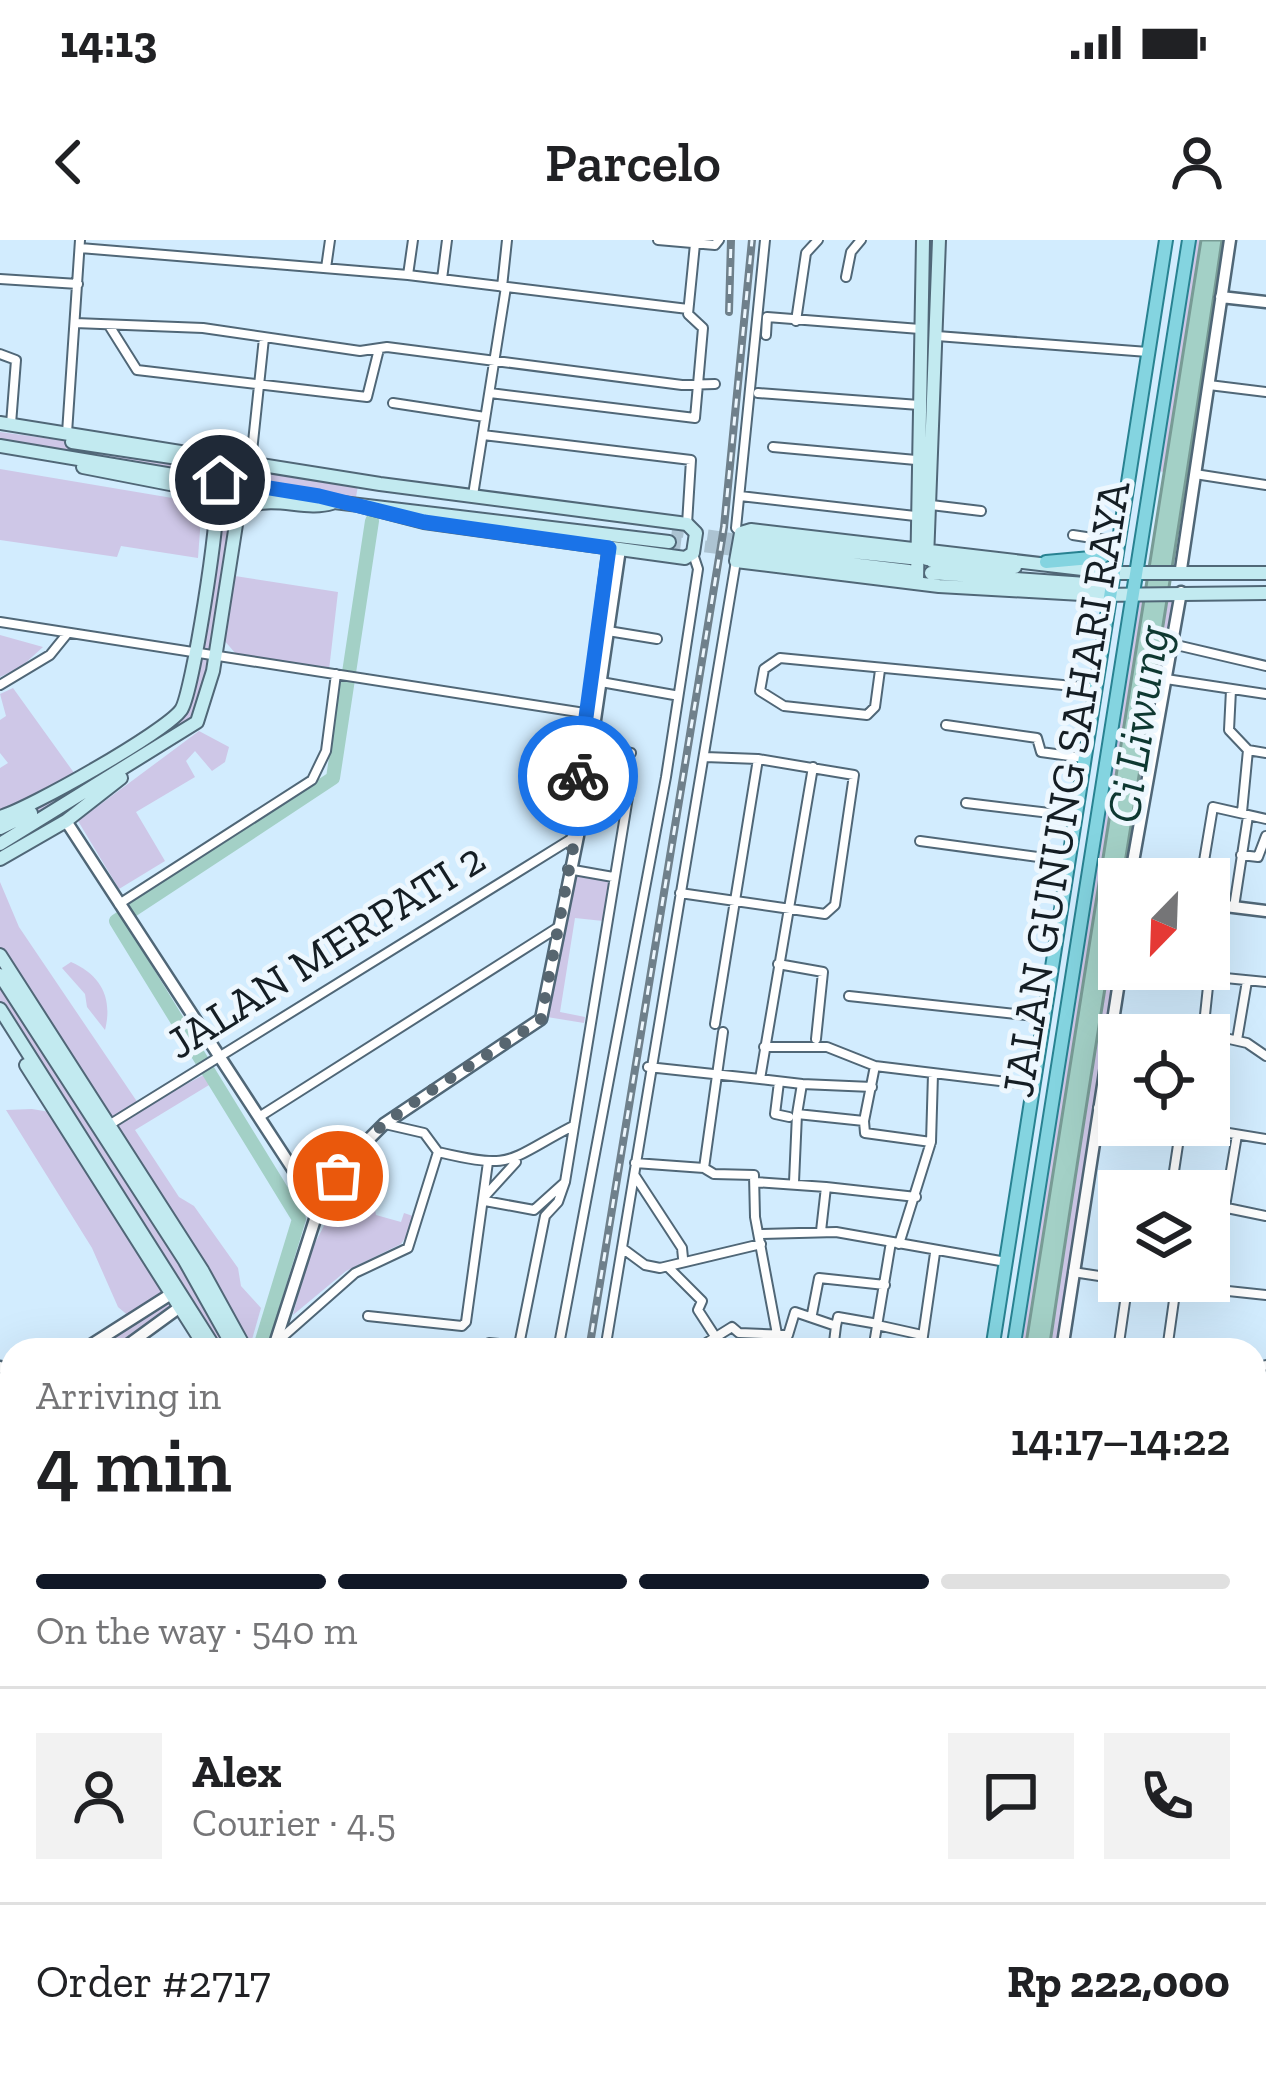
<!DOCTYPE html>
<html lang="en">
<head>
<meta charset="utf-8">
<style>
  :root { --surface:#fff; --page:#f2f2f2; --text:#202124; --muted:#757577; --line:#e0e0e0; --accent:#111827 }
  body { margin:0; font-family:"Zilla Slab",serif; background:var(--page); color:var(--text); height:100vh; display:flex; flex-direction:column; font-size:45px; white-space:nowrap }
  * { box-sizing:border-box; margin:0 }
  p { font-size:39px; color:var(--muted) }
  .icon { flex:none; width:66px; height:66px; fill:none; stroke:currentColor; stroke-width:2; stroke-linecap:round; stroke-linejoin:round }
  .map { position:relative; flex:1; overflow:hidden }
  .details { position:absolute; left:0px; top:1098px; width:1266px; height:747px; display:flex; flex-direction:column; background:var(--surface); border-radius:36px 36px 0 0; box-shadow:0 12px 48px #0002 }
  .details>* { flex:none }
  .needle { width:78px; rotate:203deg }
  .buttons { position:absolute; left:1098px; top:618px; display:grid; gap:24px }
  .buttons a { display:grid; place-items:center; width:132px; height:132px; border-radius:0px; background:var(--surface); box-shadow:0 12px 48px #0002; font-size:60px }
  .pin { position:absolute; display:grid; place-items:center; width:102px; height:102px; color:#fff; margin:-51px; border:6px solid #fff; border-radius:50%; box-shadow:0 3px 12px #0007 }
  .courier { position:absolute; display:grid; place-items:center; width:120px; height:120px; margin:-60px; border:9px solid #1a73e8; border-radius:50%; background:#fff; color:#222; box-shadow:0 3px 15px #0007 }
  .overview em { font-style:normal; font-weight:600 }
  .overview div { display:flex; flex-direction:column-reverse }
  .overview { display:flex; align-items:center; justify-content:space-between; height:204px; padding:0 36px }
  h1 { font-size:78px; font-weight:600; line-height:90px }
  .bar { display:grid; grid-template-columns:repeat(4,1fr); gap:18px 12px; align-content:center; height:144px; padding:0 36px }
  .bar i { height:15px; border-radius:9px; background:var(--line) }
  .bar .selected { background:var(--accent) }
  .bar p { grid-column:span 4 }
  .line { display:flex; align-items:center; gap:30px; padding:0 36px; border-top:3px solid var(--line) }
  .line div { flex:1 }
  .round { display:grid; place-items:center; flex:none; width:126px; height:126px; border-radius:0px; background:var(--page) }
  .status { display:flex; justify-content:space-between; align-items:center; height:84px; padding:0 60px; background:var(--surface); direction:ltr }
  .status svg { height:33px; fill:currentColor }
  header { display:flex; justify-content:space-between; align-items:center; height:156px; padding:0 36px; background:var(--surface); font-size:54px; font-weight:600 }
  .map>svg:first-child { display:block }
  .green { fill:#cec7e7 }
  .water { fill:#a3d0c6; stroke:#789b95; stroke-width:3 }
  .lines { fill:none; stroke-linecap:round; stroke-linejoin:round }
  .river { stroke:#a3d0c6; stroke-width:14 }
  .secondary-tunnel { stroke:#acc3d2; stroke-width:12; stroke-dasharray:12 6; stroke-linecap:butt }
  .minor-casing { stroke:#506777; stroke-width:12 }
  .tertiary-casing { stroke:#506777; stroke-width:15 }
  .secondary-casing { stroke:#506777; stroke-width:16 }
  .primary-casing { stroke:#288291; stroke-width:16 }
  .minor { stroke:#fff; stroke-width:8 }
  .tertiary { stroke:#fff; stroke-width:10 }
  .secondary { stroke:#c2eaf0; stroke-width:12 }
  .primary { stroke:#84d4e0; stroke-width:12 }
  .rail-casing { stroke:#6f808b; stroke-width:8 }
  .rail { stroke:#edf7fe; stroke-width:3; stroke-dasharray:9; stroke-linecap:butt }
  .done { stroke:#576670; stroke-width:12; stroke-dasharray:0 21.6 }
  .route { stroke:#1a73e8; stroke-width:15 }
  .labels { text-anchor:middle; stroke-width:10; stroke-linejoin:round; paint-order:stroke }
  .street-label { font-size:45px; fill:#151e24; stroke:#edf7fe }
  .water-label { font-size:48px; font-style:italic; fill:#0e3831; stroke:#edf7fe }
</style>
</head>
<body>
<div class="status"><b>14:13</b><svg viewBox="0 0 49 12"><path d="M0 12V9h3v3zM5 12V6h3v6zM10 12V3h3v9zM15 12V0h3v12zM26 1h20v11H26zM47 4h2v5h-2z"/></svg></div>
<header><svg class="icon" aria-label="back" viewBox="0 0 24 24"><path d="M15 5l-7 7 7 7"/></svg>Parcelo<svg class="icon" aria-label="person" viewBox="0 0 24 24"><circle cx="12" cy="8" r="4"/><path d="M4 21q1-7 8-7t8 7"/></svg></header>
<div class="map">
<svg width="1266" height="1843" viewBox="0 0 1266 1843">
  <rect width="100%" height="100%" fill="#d2ecfe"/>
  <path class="green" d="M1189,0H1201L1164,232L1151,230Z
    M0,192L359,240L356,257L270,245L280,263L244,269L197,482L132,530L0,604V528L8,523L0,513V480L6,476L0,454L13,448L77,537L168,481L187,459L215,253L0,206Z
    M0,229L202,263L198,318L121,306L117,317L0,300Z
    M235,336L338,352L329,430L236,414L223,399Z
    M1180,358L1130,639H1122L1168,359Z
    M1130,359L1145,360L1025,1110H1013Z
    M0,395L43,407L21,427L0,437Z
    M199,491L229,507L225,522L212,531L195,511L186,521L195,537L136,572L165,621L119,649L78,581Z
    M569,634L609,640L603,681L575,678L560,772L585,777L584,783L547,777Z
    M0,642L19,687L140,866L132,873L211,831L214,842L135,890L179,957L194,966L238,1028L241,1046L261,1068L249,1110L0,715Z
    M1119,660V729L1062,1110H1049Z
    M71,722C101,735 113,758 105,790L87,767L85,754L62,728Z
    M0,735L235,1110H216L0,769Z
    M32,869L56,873L180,1067L121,1110H84L131,1078L118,1067L92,1008L6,870Z
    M349,939L358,943L350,960L367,972L374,964L376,975L401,982L404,973L413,976L412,988L401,1004L346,1031L293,1075L309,1014Z"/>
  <path class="water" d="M1201,0H1222C1168,374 1104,737 1049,1110H1025Z"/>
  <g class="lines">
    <path class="river" d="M259,1110L299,979L116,681L333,538L372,281
      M0,1349L12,1336
      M1153,1833L1166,1843"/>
    <path class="secondary-tunnel" d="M672,290L744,301
      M669,302L742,311"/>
    <defs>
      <path id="minor" d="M658,0L715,5L719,0
        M80,8L408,35L688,69
        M326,28L330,0
        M408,35L413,0
        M846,37L851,12L861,0
        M0,39L78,44
        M442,39L447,0
        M502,47L507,0
        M796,81L806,13L818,0
        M75,83L203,88L360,111L387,107L682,145L715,144
        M110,87L137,130L367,157L379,109
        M766,95L767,77L920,89
        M937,96L1148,112
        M0,114L16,120L11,184
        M1209,145L1266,152
        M490,153L695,178L703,88L688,74L695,4
        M758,153L919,165
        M393,163L485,177
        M67,193L80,0
        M483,195L691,220L687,284
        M773,207L916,220
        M251,221L264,98
        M1195,234L1266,245
        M473,255L506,47
        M740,256L915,276
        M931,265L981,271
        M741,293L736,288L765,0
        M1073,295L1118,302
        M0,382L591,474
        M608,391L657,399
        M1172,404L1266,426
        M880,430L875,467L867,475L784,466L760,451L764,429L780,418L1094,448
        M1166,439L1266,454
        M601,442L674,455
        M0,445L50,415L67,394
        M1231,450L1229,490L1248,510
        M946,485L1037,498L1041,512L1084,518
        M592,506L631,513
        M1248,510L1266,513
        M966,563L1075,576
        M1242,572L1248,510
        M920,601L1067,621
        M1241,615L1258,617L1266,596
        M568,629L613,637
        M1201,639L1213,567L1266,579
        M680,653L825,674L835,665L854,535L758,519L705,517
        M119,664L312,540L326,511L336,434
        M1234,667L1248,576
        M778,724L823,732L816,799
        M1134,729L1266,742
        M849,756L1044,777
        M715,784L758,519
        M1203,793L1247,803L1266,816
        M1203,794L1209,737
        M1237,800L1247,741
        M764,807H827L875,826L1033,845
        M648,827L760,839L813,527
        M760,839L802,844L797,874L864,881L865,893L931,902L899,1004
        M779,842L775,874L789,877
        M802,844L872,847
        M1098,868L1119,873
        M259,877L557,688
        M864,881L875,826
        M385,884L424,893L438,912C514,930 506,921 571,887
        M109,885L576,596
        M1180,885L1266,899
        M931,902L933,834
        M635,923L704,928L723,792
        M704,928L714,934L754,935L755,977L777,1094
        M635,936L682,1008L683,1018
        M755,942L826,947
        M794,942L797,874
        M1171,951L1181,885
        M486,955L516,922
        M485,961L534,970L564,943
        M1227,968L1266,976
        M821,991L826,947L916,957
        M760,994L836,992L1006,1022
        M622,1008L645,1025L660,1028L761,1004
        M668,1027L702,1061L698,1070L724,1110
        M1073,1032L1119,1039
        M1134,1041L1266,1055
        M1211,1050L1237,895
        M812,1074L819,1038L885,1045
        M368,1076L462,1086L466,1082L488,922
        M877,1085L922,1095
        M278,1101L355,1033L408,1008L438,912
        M484,1110L489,1103L519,1106
        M518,1110L545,976L558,962L565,942L629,551L620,539L587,534
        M558,1110L666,537L698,329L693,314
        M605,1110L736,321
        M695,1110L732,1087L739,1093L788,1095L795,1072L836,1086L838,1077L878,1084
        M833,1110L836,1086
        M873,1110L891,1002
        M921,1110L935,1013
        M1118,1110L1128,1041
        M1167,1110L1176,1046
        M1254,1130L1266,1125
        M1254,1192L1266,1190
        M1254,1267L1266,1309
        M1254,1313L1266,1311
        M1254,1364L1266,1361
        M1254,1471L1266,1472
        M0,1501L12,1502
        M1254,1540L1266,1542
        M1254,1571H1266
        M1254,1621L1266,1627
        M1254,1664L1266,1665
        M0,1678L12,1679
        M1254,1702L1266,1707
        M1254,1755L1256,1756
        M0,1758L12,1759
        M1266,1767V1770
        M0,1811L12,1799
        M1254,1821L1266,1806
        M82,1833L93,1843
        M845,1833L886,1836
        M38,1843L48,1833
        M167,1843L168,1833
        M238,1843L239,1833
        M488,1843L489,1833
        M520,1843L521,1833
        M970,1843L971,1833
        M1233,1843L1243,1833"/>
      <path id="tertiary" d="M1221,57L1266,62
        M1181,329L1230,0
        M66,581L296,934
        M572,605L609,308
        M1130,639L1181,352
        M1209,664L1266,671
        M297 944a21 21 0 1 1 42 0a21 21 0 1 1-42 0Z
        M337,931L384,884L541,779L578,596L620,309
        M83,1110L171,1054
        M121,1110L180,1067
        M273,1110L318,970
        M1062,1110L1121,729
        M0,1127L12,1130
        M0,1145L12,1148
        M434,1843L435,1833"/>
      <path id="secondary" d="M0,183L380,244L687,284L696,293L693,313L685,318L424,282L358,265
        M72,202L224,225
        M0,206L334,262L669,302
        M744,301L910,318
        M742,311L909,331
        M927,319L939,0
        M932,321L1015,327
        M1108,332L751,290L741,293L736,321L939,346L1099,355L1266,353
        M931,333L1100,345L1108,354
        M1107,333H1266
        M917,343L923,0
        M0,577C29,569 165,492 181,470C192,455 221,273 216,253L83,227
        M0,588L31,573
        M0,604L197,482L213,431L237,278C259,247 301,273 332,263
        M0,619L66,581L121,538
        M0,715L202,1030L246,1110
        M0,735L185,1021L235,1110
        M0,769L216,1110
        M26,825L207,1110
        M0,1578L12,1579
        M677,1833L683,1843
        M1121,1833L1135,1843
        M1186,1833L1198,1843"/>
      <path id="primary" d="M1046,322L1102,317L1117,303
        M992,1110L1166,0
        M1013,1110L1189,0
        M886,1843L888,1833
        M910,1843L912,1833"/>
    </defs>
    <use href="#minor" class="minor-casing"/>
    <use href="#tertiary" class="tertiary-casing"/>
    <use href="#secondary" class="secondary-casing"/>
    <use href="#primary" class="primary-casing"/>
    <use href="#minor" class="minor"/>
    <use href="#tertiary" class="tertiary"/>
    <use href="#secondary" class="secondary"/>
    <use href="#primary" class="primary"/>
    <defs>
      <path id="rail" d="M729,72L731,0
        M589,1110L724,287L752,0
        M498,1843L499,1833"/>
    </defs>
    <use href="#rail" class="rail-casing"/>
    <use href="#rail" class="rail"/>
  </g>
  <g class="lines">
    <path class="done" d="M338,936C347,893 499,811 541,779L573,608L570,595L578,536"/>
    <path class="route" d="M220,240L319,256L424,282L609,308L578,536"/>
  </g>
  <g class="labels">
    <g class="street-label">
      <text transform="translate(1065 549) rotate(-81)" y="16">JALAN GUNUNG SAHARI RAYA</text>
      <text transform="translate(325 710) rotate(-32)" y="16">JALAN MERPATI 2</text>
    </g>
    <g class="water-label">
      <text transform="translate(1137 484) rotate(-81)" y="17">Ci Liwung</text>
    </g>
  </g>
</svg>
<div class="buttons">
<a><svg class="needle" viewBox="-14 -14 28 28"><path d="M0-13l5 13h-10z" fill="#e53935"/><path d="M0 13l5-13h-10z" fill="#757577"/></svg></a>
<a><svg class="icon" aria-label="locate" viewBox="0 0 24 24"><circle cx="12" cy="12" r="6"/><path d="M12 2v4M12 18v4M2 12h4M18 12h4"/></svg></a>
<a><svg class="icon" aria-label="layers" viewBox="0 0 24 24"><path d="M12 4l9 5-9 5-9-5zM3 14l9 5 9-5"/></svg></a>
</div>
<div class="pin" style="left:338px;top:936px;background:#ea580c"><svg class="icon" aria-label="bag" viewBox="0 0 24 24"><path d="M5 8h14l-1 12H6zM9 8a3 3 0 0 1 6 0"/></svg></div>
<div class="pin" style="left:220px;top:240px;background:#1f2937"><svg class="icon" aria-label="home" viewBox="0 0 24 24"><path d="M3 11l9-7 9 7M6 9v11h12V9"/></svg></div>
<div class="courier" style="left:578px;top:536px"><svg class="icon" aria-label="bike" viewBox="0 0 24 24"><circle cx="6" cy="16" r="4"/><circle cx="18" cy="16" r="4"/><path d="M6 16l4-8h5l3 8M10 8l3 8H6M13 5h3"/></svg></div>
<section class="details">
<div class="overview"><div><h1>4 min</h1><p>Arriving in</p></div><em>14:17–14:22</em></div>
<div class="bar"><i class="selected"></i><i class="selected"></i><i class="selected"></i><i></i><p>On the way · 540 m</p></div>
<div class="line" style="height:216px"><a class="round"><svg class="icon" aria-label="person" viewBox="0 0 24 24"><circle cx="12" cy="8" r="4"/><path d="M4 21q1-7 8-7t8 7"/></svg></a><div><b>Alex</b><p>Courier · 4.5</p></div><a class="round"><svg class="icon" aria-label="chat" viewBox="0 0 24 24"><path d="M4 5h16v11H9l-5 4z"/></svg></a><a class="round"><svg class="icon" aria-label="phone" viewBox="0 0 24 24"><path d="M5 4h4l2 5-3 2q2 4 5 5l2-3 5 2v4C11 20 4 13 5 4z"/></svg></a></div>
<div class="line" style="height:156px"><div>Order #2717</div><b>Rp 222,000</b></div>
</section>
</div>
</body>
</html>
